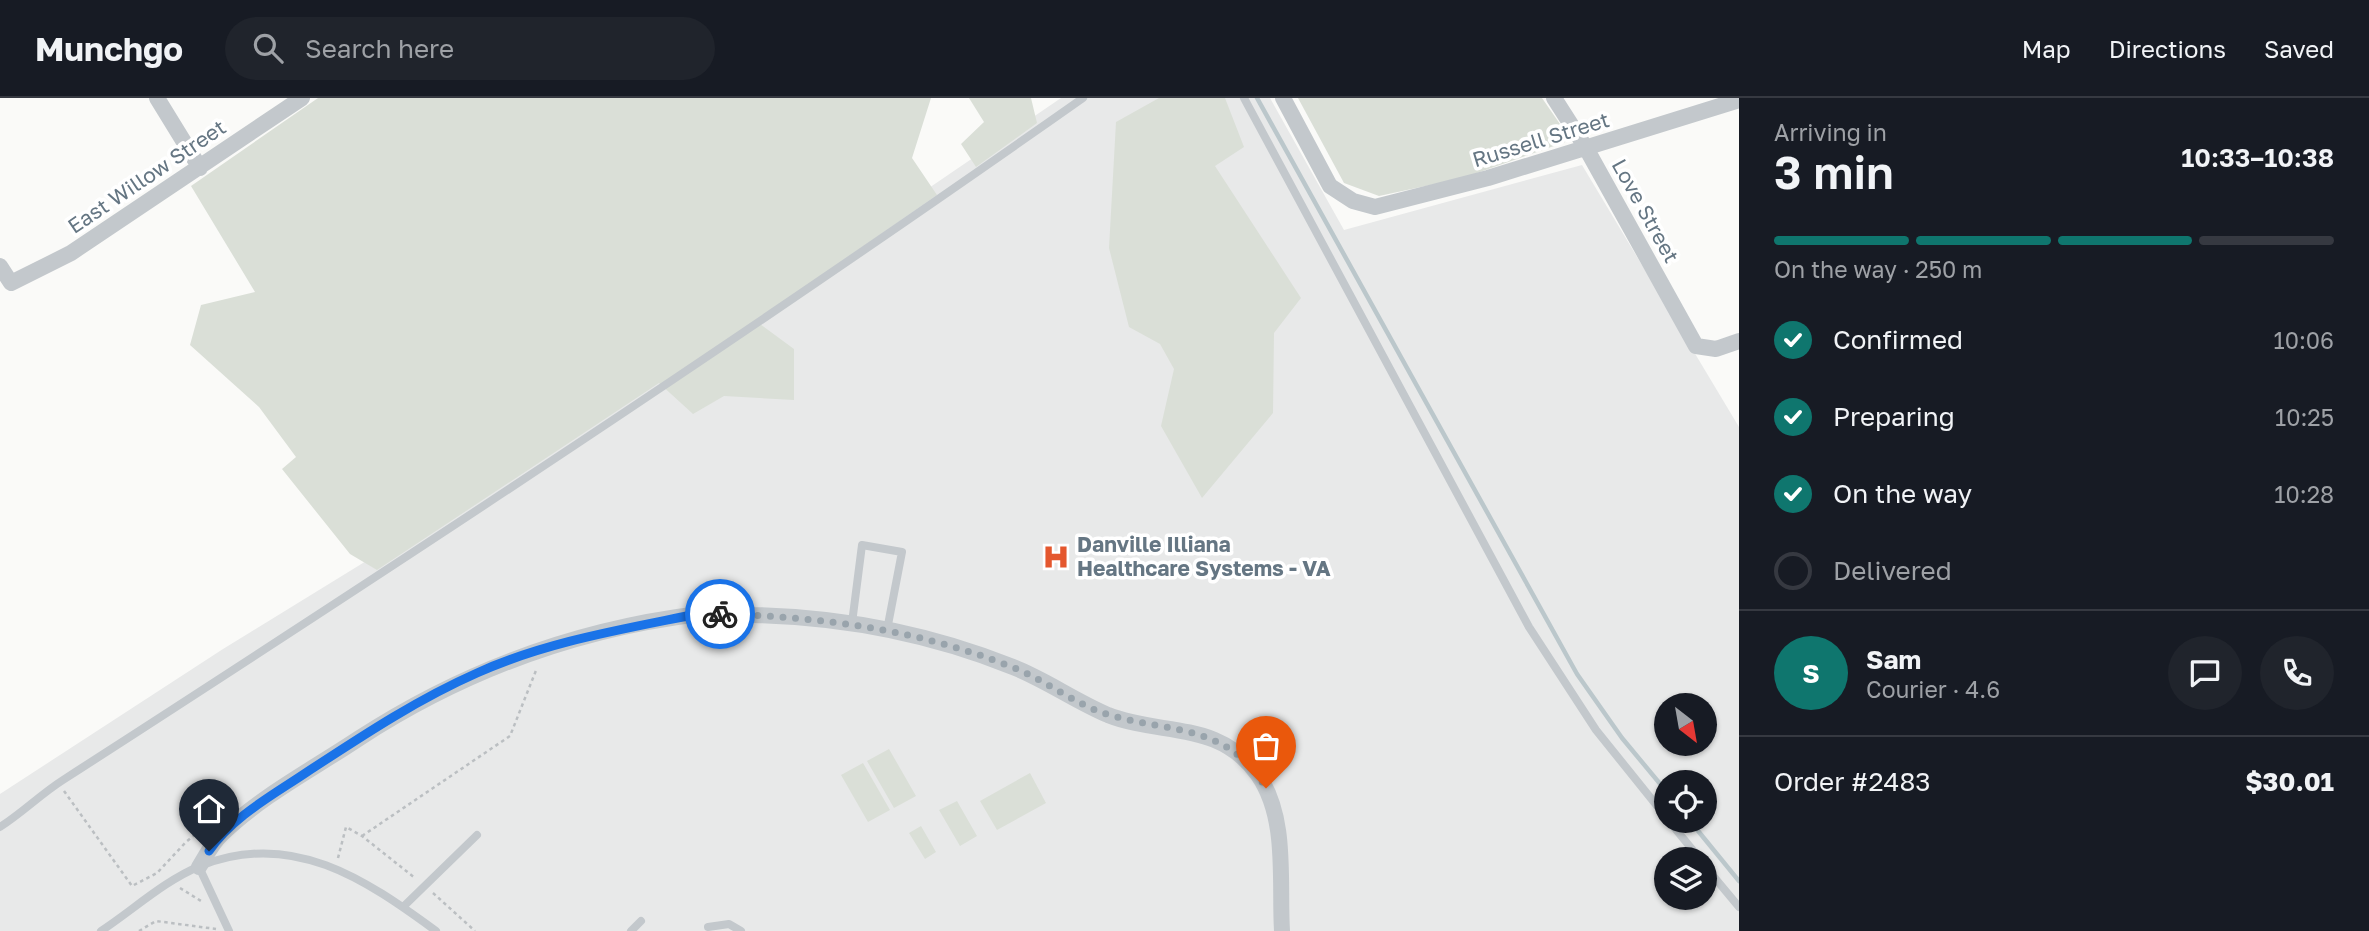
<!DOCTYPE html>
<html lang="en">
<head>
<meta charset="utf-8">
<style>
  :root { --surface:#171b24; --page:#20242c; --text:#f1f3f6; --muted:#9ea1a6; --line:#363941; --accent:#0f766e }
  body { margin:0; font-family:"Golos Text",sans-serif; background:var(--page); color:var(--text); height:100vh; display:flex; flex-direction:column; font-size:26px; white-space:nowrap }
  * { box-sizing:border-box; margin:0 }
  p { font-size:23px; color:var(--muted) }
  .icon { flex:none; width:38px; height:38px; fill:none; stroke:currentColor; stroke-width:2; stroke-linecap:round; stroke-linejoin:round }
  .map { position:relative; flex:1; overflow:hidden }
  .side { display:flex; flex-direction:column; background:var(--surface); width:630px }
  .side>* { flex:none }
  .needle { width:46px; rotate:149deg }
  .tools { position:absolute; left:1654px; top:595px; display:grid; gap:14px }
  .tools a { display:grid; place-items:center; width:63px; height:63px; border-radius:50%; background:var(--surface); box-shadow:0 2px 5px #0004; font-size:35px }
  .pin { position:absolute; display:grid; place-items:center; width:60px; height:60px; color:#fff; margin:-72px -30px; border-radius:50% 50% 50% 0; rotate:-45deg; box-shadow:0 0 7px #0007 }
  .pin .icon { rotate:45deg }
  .courier { position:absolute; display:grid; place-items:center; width:70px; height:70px; margin:-35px; border:5px solid #1a73e8; border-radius:50%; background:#fff; color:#222; box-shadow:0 2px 9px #0007 }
  .head em { font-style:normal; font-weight:600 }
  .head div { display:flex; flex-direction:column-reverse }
  .head { display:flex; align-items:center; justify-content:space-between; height:119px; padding:0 35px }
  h1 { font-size:46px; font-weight:600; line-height:52px }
  .bar { display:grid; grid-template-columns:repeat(4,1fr); gap:10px 7px; align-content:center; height:84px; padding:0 35px }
  .bar i { height:9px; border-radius:5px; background:var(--line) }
  .bar .selected { background:var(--accent) }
  .bar p { grid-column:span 4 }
  .line { display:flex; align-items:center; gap:18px; padding:0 35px; border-top:2px solid var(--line) }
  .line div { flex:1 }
  .round { display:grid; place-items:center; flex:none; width:74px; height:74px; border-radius:37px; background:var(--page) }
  ol { padding:0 35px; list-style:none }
  li { display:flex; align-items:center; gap:21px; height:77px }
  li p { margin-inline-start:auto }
  li .icon { padding:7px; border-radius:50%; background:var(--accent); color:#fff; stroke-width:4 }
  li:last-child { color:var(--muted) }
  li i { width:38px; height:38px; border:4px solid var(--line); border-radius:50% }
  header { display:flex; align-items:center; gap:42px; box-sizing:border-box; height:98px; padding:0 35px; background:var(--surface); border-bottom:2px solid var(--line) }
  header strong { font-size:33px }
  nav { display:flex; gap:38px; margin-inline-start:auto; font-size:24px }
  .search { width:490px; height:63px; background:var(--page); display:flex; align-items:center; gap:18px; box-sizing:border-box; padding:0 24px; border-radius:38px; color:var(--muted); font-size:26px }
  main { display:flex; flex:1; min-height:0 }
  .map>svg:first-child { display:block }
  .built { fill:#e8e9e9; fill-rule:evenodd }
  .green { fill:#dadfd7 }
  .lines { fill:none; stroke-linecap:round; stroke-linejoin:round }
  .stream { stroke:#bbc7cb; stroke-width:4.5 }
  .path { stroke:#bbbfc2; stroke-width:2.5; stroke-dasharray:3.5 3.5; stroke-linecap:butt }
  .lane { stroke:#c3c8cc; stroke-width:8 }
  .street { stroke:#c3c8cc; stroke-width:16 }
  .done { stroke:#99a4ac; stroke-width:7; stroke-dasharray:0 12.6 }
  .route { stroke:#1a73e8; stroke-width:9 }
  .labels { text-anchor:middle; stroke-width:7; stroke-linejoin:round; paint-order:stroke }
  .street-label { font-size:21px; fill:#657683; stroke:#fff }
  .poi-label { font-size:21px; font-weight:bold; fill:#657683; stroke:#fff; text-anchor:start }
</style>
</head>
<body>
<header>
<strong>Munchgo</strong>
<div class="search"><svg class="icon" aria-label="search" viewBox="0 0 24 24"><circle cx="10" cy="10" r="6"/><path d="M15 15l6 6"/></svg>Search here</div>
<nav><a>Map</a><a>Directions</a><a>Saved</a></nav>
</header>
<main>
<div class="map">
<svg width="1739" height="833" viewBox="0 0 1739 833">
  <rect width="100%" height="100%" fill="#fafaf8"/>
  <path class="built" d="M1061,0H1270L1344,132L1582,67L1739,329V833H0V696L223,551L524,366ZM1666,607H1704V646H1666ZM1666,684H1704V723H1666ZM1666,761H1704V800H1666Z"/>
  <path class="green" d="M318,0H931L912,60L937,97L756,223L794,251V302L724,298L693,316L659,285L377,472L350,456L282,371L296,359L259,309L190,247L201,207L255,194L191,88Z
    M969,0H1031L1037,25L976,69L961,46L984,24Z
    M1159,0H1225L1244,49L1215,68L1301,200L1274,235L1273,315L1202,400L1161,328L1174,271L1160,246L1129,229L1109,150L1116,24Z
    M1298,0H1542L1571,42L1463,80L1379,98L1344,85Z
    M889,651L916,698L894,710L867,663Z
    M863,665L890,712L868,724L841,677Z
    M1030,675L1046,705L997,732L980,703Z
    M957,703L977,738L960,748L939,712Z
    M921,728L936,754L925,761L909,735Z"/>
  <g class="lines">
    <path class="stream" d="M1257,0L1577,576L1622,640L1666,693
      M1690,723L1739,783"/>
    <path class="path" d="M697,533H732
      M64,693L132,788L157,775L186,744L208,726
      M362,738L510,638L537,570
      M338,760L346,729L362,738L415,780
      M180,790L201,803
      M433,795L475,833
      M139,833L156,823L216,831"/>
    <path class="lane" d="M1244,0L1529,529L1596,632L1666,719
      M852,525L862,447L902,454L887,532
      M1669,723L1700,761
      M0,729C22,715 41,696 63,682C407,460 748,236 1083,0
      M1704,767L1739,809
      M199,769L229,833
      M403,809L477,737
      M708,829L729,826L741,833
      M101,833C133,812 164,783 200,768C292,731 365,781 436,833
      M631,833L641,823"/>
    <path class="street" d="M157,0L200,70
      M1283,0L1330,88L1353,103L1375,109L1488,80L1739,2
      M1554,0L1586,50L1696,248L1716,251L1739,243
      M0,168L11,185L71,155L302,0
      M199,769C206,758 212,745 222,736C261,698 313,671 358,641C461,574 577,531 699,516C716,514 735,516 753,517C841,519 931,536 1013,569C1046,582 1075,603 1108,617C1161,638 1220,622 1258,677C1288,720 1279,783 1282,833"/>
  </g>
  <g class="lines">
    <path class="done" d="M720,516C822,519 916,531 1012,569C1046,582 1078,609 1113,618C1175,635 1228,627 1266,690"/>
    <path class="route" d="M209,753C232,719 273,697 307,674C362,638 416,602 477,575C548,543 625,531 702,515L720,516"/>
  </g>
  <defs>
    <symbol id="hospital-bare" viewBox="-9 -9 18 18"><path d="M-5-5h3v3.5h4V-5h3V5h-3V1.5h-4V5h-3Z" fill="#e4572e" stroke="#fff" stroke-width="2.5" paint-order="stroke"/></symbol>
  </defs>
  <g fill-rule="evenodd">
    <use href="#hospital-bare" x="1037" y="440" width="38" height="38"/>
  </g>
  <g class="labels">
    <g class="street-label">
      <text transform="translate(1541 42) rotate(-17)" y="7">Russell Street</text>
      <text transform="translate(147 79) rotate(-34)" y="7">East Willow Street</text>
      <text transform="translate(1645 113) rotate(61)" y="7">Love Street</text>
    </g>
    <g class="poi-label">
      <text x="1077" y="454">Danville Illiana<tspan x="1077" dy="24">Healthcare Systems - VA</tspan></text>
    </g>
  </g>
</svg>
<div class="tools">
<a><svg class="needle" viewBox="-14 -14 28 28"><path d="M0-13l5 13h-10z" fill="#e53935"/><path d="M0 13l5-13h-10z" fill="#9ea1a6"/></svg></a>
<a><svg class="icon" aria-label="locate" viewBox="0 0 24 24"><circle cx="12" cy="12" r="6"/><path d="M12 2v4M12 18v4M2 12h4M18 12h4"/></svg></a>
<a><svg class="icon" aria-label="layers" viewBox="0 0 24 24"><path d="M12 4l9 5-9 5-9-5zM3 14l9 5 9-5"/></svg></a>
</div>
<div class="pin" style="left:1266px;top:690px;background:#ea580c"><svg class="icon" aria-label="bag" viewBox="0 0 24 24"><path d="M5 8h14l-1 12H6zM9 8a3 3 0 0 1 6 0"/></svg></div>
<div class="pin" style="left:209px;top:753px;background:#1f2937"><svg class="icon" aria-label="home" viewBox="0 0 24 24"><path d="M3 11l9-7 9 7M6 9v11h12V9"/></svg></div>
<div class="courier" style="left:720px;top:516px"><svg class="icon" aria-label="bike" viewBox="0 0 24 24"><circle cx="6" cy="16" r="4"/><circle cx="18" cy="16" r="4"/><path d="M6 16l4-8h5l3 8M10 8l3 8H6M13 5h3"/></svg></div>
</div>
<section class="side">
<div class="head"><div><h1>3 min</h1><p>Arriving in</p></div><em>10:33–10:38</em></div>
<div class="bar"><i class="selected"></i><i class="selected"></i><i class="selected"></i><i></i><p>On the way · 250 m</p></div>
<ol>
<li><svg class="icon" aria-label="check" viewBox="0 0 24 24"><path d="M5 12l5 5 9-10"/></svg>Confirmed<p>10:06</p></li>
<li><svg class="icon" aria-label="check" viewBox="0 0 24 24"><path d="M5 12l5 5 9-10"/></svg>Preparing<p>10:25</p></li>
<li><svg class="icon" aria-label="check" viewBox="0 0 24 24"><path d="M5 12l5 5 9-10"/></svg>On the way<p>10:28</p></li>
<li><i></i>Delivered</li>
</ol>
<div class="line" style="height:126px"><b class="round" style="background:var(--accent);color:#fff">S</b><div><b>Sam</b><p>Courier · 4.6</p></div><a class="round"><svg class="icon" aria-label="chat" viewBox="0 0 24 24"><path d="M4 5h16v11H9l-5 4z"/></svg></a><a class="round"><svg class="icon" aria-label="phone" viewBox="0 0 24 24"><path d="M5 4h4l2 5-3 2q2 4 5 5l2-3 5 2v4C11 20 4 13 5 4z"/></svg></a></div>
<div class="line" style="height:91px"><div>Order #2483</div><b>$30.01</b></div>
</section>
</main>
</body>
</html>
